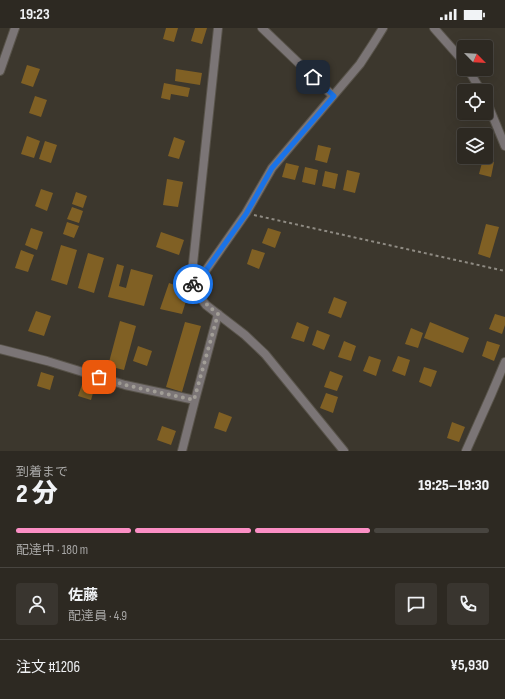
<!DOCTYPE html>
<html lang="ja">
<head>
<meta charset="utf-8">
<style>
  :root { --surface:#2d2922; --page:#39352f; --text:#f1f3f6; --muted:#a7a6a5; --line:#484540; --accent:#fb8fc5 }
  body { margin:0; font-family:"Sofia Sans Condensed","Noto Sans JP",sans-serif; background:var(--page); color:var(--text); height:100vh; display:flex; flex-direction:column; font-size:15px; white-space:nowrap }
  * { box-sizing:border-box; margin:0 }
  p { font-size:13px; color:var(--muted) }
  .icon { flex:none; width:22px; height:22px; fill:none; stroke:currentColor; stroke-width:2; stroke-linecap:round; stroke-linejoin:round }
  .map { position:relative; height:423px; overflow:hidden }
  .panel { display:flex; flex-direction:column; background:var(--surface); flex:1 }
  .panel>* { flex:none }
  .needle { width:26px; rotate:114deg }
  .fabs { position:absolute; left:457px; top:12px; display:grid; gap:8px }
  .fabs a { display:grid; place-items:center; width:36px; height:36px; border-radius:4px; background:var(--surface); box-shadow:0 4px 16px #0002,0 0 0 1px var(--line); font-size:20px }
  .pin { position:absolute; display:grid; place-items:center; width:34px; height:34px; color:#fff; margin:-17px; border-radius:8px; box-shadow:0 2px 6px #0006 }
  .courier { position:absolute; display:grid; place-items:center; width:40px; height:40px; margin:-20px; border:3px solid #1a73e8; border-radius:50%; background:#fff; color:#222; box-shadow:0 1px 5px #0007 }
  .headline em { font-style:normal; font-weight:800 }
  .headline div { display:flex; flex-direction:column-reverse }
  .headline { display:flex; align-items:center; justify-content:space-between; height:68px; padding:0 16px }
  h1 { font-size:26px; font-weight:800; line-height:30px }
  .bar { display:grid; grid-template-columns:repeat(4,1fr); gap:6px 4px; align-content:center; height:48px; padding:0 16px }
  .bar i { height:5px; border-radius:3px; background:var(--line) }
  .bar .selected { background:var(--accent) }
  .bar p { grid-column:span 4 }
  .line { display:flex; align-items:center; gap:10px; padding:0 16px; border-top:1px solid var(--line) }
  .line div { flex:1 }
  .round { display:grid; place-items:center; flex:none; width:42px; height:42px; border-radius:4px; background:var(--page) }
  .status { display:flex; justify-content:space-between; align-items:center; height:28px; padding:0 20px; background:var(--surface); direction:ltr }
  .status svg { height:11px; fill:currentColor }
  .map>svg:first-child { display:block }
  .building { fill:#806024 }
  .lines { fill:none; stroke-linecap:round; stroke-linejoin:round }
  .minor-casing { stroke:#58534a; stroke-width:10 }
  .tertiary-casing { stroke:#58534a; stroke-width:10 }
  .path { stroke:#8f8b83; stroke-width:2; stroke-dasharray:3 3; stroke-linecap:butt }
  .minor { stroke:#7b7576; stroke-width:8 }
  .tertiary { stroke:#7b7576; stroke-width:8 }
  .done { stroke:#a29e97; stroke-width:4; stroke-dasharray:0 7.2 }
  .route { stroke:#1a73e8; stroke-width:5 }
</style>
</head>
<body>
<div class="status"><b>19:23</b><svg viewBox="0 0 49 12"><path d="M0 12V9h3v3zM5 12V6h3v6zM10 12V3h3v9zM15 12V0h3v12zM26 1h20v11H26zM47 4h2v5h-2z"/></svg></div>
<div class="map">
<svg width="505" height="423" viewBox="0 0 505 423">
  <rect width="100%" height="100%" fill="#3c372d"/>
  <path class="building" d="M166,0H178L174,14L163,11Z
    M195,0H207L202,16L191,13Z
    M27,37L40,41L33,59L21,55Z
    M176,41L202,45L200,57L175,53Z
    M164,55L190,60L188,69L171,66L170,72L161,70Z
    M35,68L47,72L41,89L29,85Z
    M462,103L473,107H464V124L457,121Z
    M27,108L40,113L34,130L21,126Z
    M174,109L185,113L179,131L168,128Z
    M45,113L57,117L51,135L39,131Z
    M318,117L331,120L327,135L315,132Z
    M483,131L494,134L491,149L479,146Z
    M286,135L299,138L295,152L282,149Z
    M305,139L318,142L315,157L302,154Z
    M347,142L360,145L355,165L343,162Z
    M325,143L338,146L335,161L322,158Z
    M167,151L183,154L178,179L163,177Z
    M41,161L53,165L47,183L35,178Z
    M76,164L87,168L83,180L72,176Z
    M72,179L83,183L79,195L67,191Z
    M67,194L79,198L74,210L63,206Z
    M486,196L499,199L490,230L478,226Z
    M31,200L43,204L37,222L25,217Z
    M268,200L281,204L275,220L262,215Z
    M161,204L184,212L179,227L156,219Z
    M61,217L77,222L67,257L51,252Z
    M252,221L265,225L259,241L247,236Z
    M21,222L34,227L28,244L15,240Z
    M88,225L104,230L94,265L78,260Z
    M117,236L124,238L119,258L126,260L131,241L153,247L144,278L108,269Z
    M169,255L183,260L180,272L186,273L182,286L160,281Z
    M334,269L347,274L341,290L328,285Z
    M36,283L51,288L44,308L28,303Z
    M495,286L505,289V297L502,306L489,301Z
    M120,293L136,298L124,342L108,338Z
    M185,294L201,298L182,364L166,359Z
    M297,294L309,299L304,314L291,310Z
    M430,294L469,310L463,325L424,310Z
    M411,300L423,305L418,320L405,316Z
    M317,302L330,307L324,322L312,317Z
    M344,313L356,318L351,333L338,329Z
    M487,313L500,317L494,333L482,328Z
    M138,318L152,323L147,338L133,333Z
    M369,328L381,332L376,348L363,343Z
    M398,328L410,332L405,348L392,343Z
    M424,339L437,343L431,359L419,354Z
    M330,343L343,348L337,363L324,359Z
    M41,344L54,348L50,362L37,358Z
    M83,354L95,358L91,372L78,368Z
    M326,365L338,369L333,385L320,380Z
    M219,384L232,389L226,404L214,400Z
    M452,394L465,399L459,414L447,410Z
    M162,398L176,403L171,417L157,412Z"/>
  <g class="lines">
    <defs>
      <path id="minor" d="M262,0L333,68
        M192,245H204L246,185L272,140L360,36L373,16L383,0
        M0,321L47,333L125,357L195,372
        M182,423L195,372L218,286"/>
      <path id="tertiary" d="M218,0L192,245L190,249L196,264L206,277L245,307L265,326L344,423
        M434,0L464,34
        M468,41L481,63
        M0,43L15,0
        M486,72L505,118
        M466,423L491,367L505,334"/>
    </defs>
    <use href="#minor" class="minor-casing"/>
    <use href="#tertiary" class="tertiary-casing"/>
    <path class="path" d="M254,187L505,243"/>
    <use href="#minor" class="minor"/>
    <use href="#tertiary" class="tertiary"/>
  </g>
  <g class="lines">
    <path class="done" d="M99,349L125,357L194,372L218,286C207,277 198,270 193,256"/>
    <path class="route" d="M193,256L190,249L192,244L204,245L246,186L272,140L334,68L313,49"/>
  </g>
</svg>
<div class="fabs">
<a><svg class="needle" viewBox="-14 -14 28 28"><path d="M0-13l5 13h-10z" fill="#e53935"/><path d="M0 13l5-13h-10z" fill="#a7a6a5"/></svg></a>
<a><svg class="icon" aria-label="locate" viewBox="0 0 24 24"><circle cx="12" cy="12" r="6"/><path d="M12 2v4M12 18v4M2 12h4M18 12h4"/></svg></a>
<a><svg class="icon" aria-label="layers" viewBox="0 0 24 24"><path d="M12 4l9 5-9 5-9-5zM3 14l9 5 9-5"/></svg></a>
</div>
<div class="pin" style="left:99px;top:349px;background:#ea580c"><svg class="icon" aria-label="bag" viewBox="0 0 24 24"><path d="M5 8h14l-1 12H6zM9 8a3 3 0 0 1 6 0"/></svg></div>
<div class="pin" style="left:313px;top:49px;background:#1f2937"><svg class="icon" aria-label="home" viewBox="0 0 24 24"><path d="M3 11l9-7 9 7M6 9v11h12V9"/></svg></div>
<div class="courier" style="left:193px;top:256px"><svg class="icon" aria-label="bike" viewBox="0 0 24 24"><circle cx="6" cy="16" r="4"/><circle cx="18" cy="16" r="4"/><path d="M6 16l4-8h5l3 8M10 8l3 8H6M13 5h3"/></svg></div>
</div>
<section class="panel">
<div class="headline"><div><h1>2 分</h1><p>到着まで</p></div><em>19:25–19:30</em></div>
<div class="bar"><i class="selected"></i><i class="selected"></i><i class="selected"></i><i></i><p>配達中 · 180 m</p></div>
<div class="line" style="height:72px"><a class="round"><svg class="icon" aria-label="person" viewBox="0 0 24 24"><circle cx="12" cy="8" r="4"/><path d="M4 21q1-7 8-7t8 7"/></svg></a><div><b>佐藤</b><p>配達員 · 4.9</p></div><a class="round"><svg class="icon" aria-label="chat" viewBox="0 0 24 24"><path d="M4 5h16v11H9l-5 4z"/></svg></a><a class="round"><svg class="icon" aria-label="phone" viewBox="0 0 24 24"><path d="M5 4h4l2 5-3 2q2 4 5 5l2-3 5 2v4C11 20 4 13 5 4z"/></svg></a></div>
<div class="line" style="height:52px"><div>注文 #1206</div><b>¥5,930</b></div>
</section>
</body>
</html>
